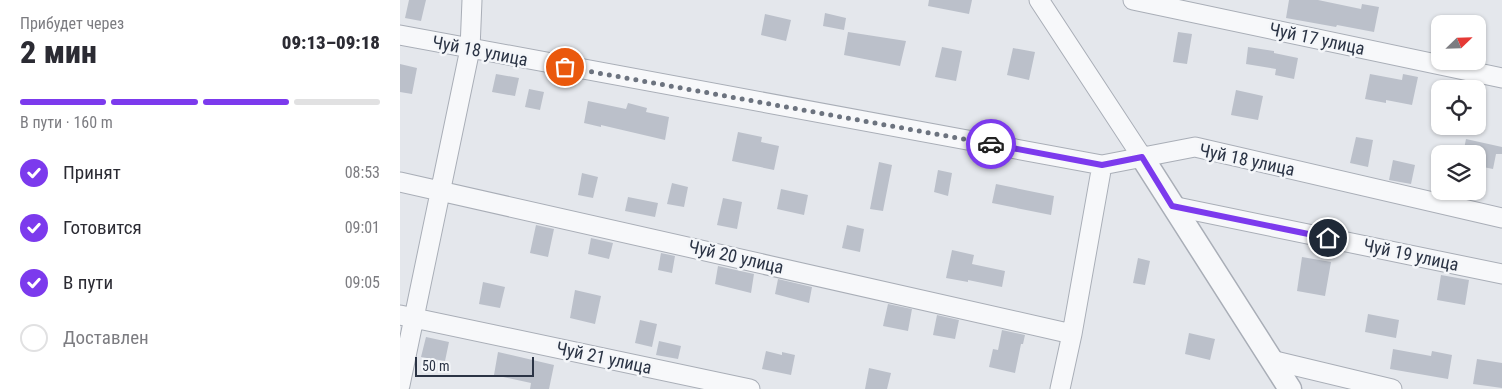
<!DOCTYPE html>
<html lang="ru">
<head>
<meta charset="utf-8">
<style>
  :root { --surface:#fff; --page:#f7f7f7; --text:#2b2b33; --muted:#7c7c81; --line:#e1e1e2; --accent:#7c3aed }
  body { margin:0; font-family:"Roboto Condensed",sans-serif; background:var(--page); color:var(--text); height:100vh; display:flex; flex-direction:column; font-size:19px; white-space:nowrap }
  * { box-sizing:border-box; margin:0 }
  p { font-size:16px; color:var(--muted) }
  .icon { flex:none; width:28px; height:28px; fill:none; stroke:currentColor; stroke-width:2; stroke-linecap:round; stroke-linejoin:round }
  .map { position:relative; flex:1; overflow:hidden }
  .sheet { display:flex; flex-direction:column; background:var(--surface); width:400px }
  .sheet>* { flex:none }
  .needle { width:32px; rotate:67deg }
  .tools { position:absolute; left:1031px; top:15px; display:grid; gap:10px }
  .tools a { display:grid; place-items:center; width:55px; height:55px; border-radius:10px; background:var(--surface); box-shadow:0 1px 4px #0004; font-size:25px }
  .scale { position:absolute; left:15px; bottom:12px; width:119px; box-sizing:border-box; padding-left:5px; border:2px solid #2b3445; border-top:0; font-size:14px; line-height:18px; white-space:nowrap; color:#2b3445; -webkit-text-stroke:4px #f4f6f9; paint-order:stroke }
  .pin { position:absolute; display:grid; place-items:center; width:42px; height:42px; color:#fff; margin:-21px; border:2px solid #fff; border-radius:50%; box-shadow:0 1px 5px #0007 }
  .courier { position:absolute; display:grid; place-items:center; width:50px; height:50px; margin:-25px; border:4px solid #7c3aed; border-radius:50%; background:#fff; color:#222; box-shadow:0 1px 6px #0007 }
  .headline em { font-style:normal; font-weight:800 }
  .headline div { display:flex; flex-direction:column-reverse }
  .headline { display:flex; align-items:center; justify-content:space-between; height:85px; padding:0 20px }
  h1 { font-size:32px; font-weight:800; line-height:38px }
  .bar { display:grid; grid-template-columns:repeat(4,1fr); gap:8px 5px; align-content:center; height:60px; padding:0 20px }
  .bar i { height:6px; border-radius:4px; background:var(--line) }
  .bar .selected { background:var(--accent) }
  .bar p { grid-column:span 4 }
  ol { padding:0 20px; list-style:none }
  li { display:flex; align-items:center; gap:15px; height:55px }
  li p { margin-inline-start:auto }
  li .icon { padding:5px; border-radius:50%; background:var(--accent); color:#fff; stroke-width:4 }
  li:last-child { color:var(--muted) }
  li i { width:28px; height:28px; border:2px solid var(--line); border-radius:50% }
  main { display:flex; flex:1; min-height:0 }
  .map>svg:first-child { display:block }
  .building { fill:#bbc0ca }
  .lines { fill:none; stroke-linecap:round; stroke-linejoin:round }
  .minor-casing { stroke:#a9aeb7; stroke-width:21 }
  .tertiary-casing { stroke:#a9aeb7; stroke-width:25 }
  .minor { stroke:#f7f8fa; stroke-width:19 }
  .tertiary { stroke:#f7f8fa; stroke-width:22 }
  .done { stroke:#6c737f; stroke-width:5; stroke-dasharray:0 9 }
  .route { stroke:#7c3aed; stroke-width:6 }
  .labels { text-anchor:middle; stroke-width:5; stroke-linejoin:round; paint-order:stroke }
  .street-label { font-size:18px; fill:#2b3445; stroke:#f4f6f9 }
</style>
</head>
<body>
<main>
<section class="sheet">
<div class="headline"><div><h1>2 мин</h1><p>Прибудет через</p></div><em>09:13–09:18</em></div>
<div class="bar"><i class="selected"></i><i class="selected"></i><i class="selected"></i><i></i><p>В пути · 160 m</p></div>
<ol>
<li><svg class="icon" aria-label="check" viewBox="0 0 24 24"><path d="M5 12l5 5 9-10"/></svg>Принят<p>08:53</p></li>
<li><svg class="icon" aria-label="check" viewBox="0 0 24 24"><path d="M5 12l5 5 9-10"/></svg>Готовится<p>09:01</p></li>
<li><svg class="icon" aria-label="check" viewBox="0 0 24 24"><path d="M5 12l5 5 9-10"/></svg>В пути<p>09:05</p></li>
<li><i></i>Доставлен</li>
</ol>
</section>
<div class="map">
<svg width="1102" height="389" viewBox="0 0 1102 389">
  <rect width="100%" height="100%" fill="#e4e7ec"/>
  <path class="building" d="M9,0H26L21,21L5,18Z
    M529,0H572L569,14L528,6Z
    M889,0H918L961,9L962,4L979,7L974,32L937,25L936,27L886,18Z
    M425,13L446,18L444,30L423,26Z
    M365,14L391,20L386,41L361,35Z
    M448,32L506,41L500,66L444,55Z
    M778,32L792,34L787,64L773,62Z
    M542,47L562,51L556,81L535,77Z
    M848,47L874,51V53L898,58L894,79L875,75L876,69L846,64Z
    M613,48L635,52L629,80L607,75Z
    M0,64L17,68L12,94L0,92Z
    M96,74L119,78L115,96L92,92Z
    M970,74L1002,80L1003,74L1018,77L1012,105L986,100V103L965,99Z
    M129,89L144,92L140,110L125,107Z
    M836,90L863,96L858,120L831,115Z
    M188,101L226,109L228,103L247,108L246,112L269,117L265,140L201,125V127L184,123Z
    M338,132L362,137L361,142L379,146L374,170L332,161Z
    M956,137L973,140L968,167L950,163Z
    M1066,139L1102,147V154H1096L1093,169L1078,166V154H1063Z
    M993,160L1015,165L1011,184L989,180Z
    M479,162L492,165L483,211L470,209Z
    M538,170L552,173L548,196L534,192Z
    M182,173L198,177L193,198L178,195Z
    M272,183L288,187L284,207L267,204Z
    M596,184L654,196L651,215L592,203Z
    M381,189L408,195L404,215L377,209Z
    M228,197L258,203L255,217L225,211Z
    M323,198L342,202L337,229L317,225Z
    M136,225L154,229L148,257L130,253Z
    M447,225L464,229L460,252L442,248Z
    M191,238L213,243L209,259L188,254Z
    M552,250L574,255L572,264L605,271L602,287L568,280V282L546,278Z
    M261,253L275,256L272,273L258,270Z
    M902,257L931,262L925,296L897,291Z
    M738,258L750,261L745,285L733,283Z
    M318,266L354,274L351,293L315,284Z
    M1041,275L1069,280L1065,305L1037,300Z
    M378,279L412,287L409,303L375,294Z
    M83,282L105,287L100,308L79,304Z
    M175,290L201,296L195,324L170,318Z
    M488,304L512,309L508,331L483,326Z
    M968,314L999,320L996,338L965,332Z
    M537,315L559,320L555,339L533,335Z
    M240,320L257,324L252,347L235,343Z
    M602,330L625,335L623,344H621L615,373L589,367L593,349L598,350Z
    M789,333L815,339L810,360L785,354Z
    M26,337L49,342L45,361L21,357Z
    M259,341L281,346L278,359L256,355Z
    M993,349L1031,356L1032,351L1052,355L1048,379L990,369Z
    M366,351L382,355V352L395,355L391,375L362,369Z
    M98,352L154,365L149,389H130L131,383L94,375Z
    M1077,359L1102,363V388L1073,384Z
    M469,368L491,373L487,389H465Z"/>
  <g class="lines">
    <defs>
      <path id="minor" d="M639,0L742,157
        M733,0L1102,78
        M0,35L702,165L795,147L1102,218
        M0,182L672,334
        M772,206L1102,274
        M0,315L350,389
        M871,360L992,389
        M0,385L70,49L72,0
        M660,389L672,334L702,165"/>
      <path id="tertiary" d="M742,157L890,389"/>
    </defs>
    <use href="#minor" class="minor-casing"/>
    <use href="#tertiary" class="tertiary-casing"/>
    <use href="#minor" class="minor"/>
    <use href="#tertiary" class="tertiary"/>
  </g>
  <g class="lines">
    <path class="done" d="M165,67L591,144"/>
    <path class="route" d="M591,144L702,165L742,157L772,206L928,238"/>
  </g>
  <g class="labels">
    <g class="street-label">
      <text transform="translate(917 39) rotate(12)" y="6">Чуй 17 улица</text>
      <text transform="translate(80 51) rotate(11)" y="6">Чуй 18 улица</text>
      <text transform="translate(847 160) rotate(12)" y="6">Чуй 18 улица</text>
      <text transform="translate(1011 255) rotate(12)" y="6">Чуй 19 улица</text>
      <text transform="translate(336 257) rotate(13)" y="6">Чуй 20 улица</text>
      <text transform="translate(204 358) rotate(12)" y="6">Чуй 21 улица</text>
    </g>
  </g>
</svg>
<div class="tools">
<a><svg class="needle" viewBox="-14 -14 28 28"><path d="M0-13l5 13h-10z" fill="#e53935"/><path d="M0 13l5-13h-10z" fill="#7c7c81"/></svg></a>
<a><svg class="icon" aria-label="locate" viewBox="0 0 24 24"><circle cx="12" cy="12" r="6"/><path d="M12 2v4M12 18v4M2 12h4M18 12h4"/></svg></a>
<a><svg class="icon" aria-label="layers" viewBox="0 0 24 24"><path d="M12 4l9 5-9 5-9-5zM3 14l9 5 9-5"/></svg></a>
</div>
<div class="scale">50 m</div>
<div class="pin" style="left:165px;top:67px;background:#ea580c"><svg class="icon" aria-label="bag" viewBox="0 0 24 24"><path d="M5 8h14l-1 12H6zM9 8a3 3 0 0 1 6 0"/></svg></div>
<div class="pin" style="left:928px;top:238px;background:#1f2937"><svg class="icon" aria-label="home" viewBox="0 0 24 24"><path d="M3 11l9-7 9 7M6 9v11h12V9"/></svg></div>
<div class="courier" style="left:591px;top:144px"><svg class="icon" aria-label="car" viewBox="0 0 24 24"><path d="M5 17H2v-5l4-1 3-4h7l3 4 3 1v5h-3M9 17h6M6 11h13"/><circle cx="7" cy="17" r="2"/><circle cx="17" cy="17" r="2"/></svg></div>
</div>
</main>
</body>
</html>
